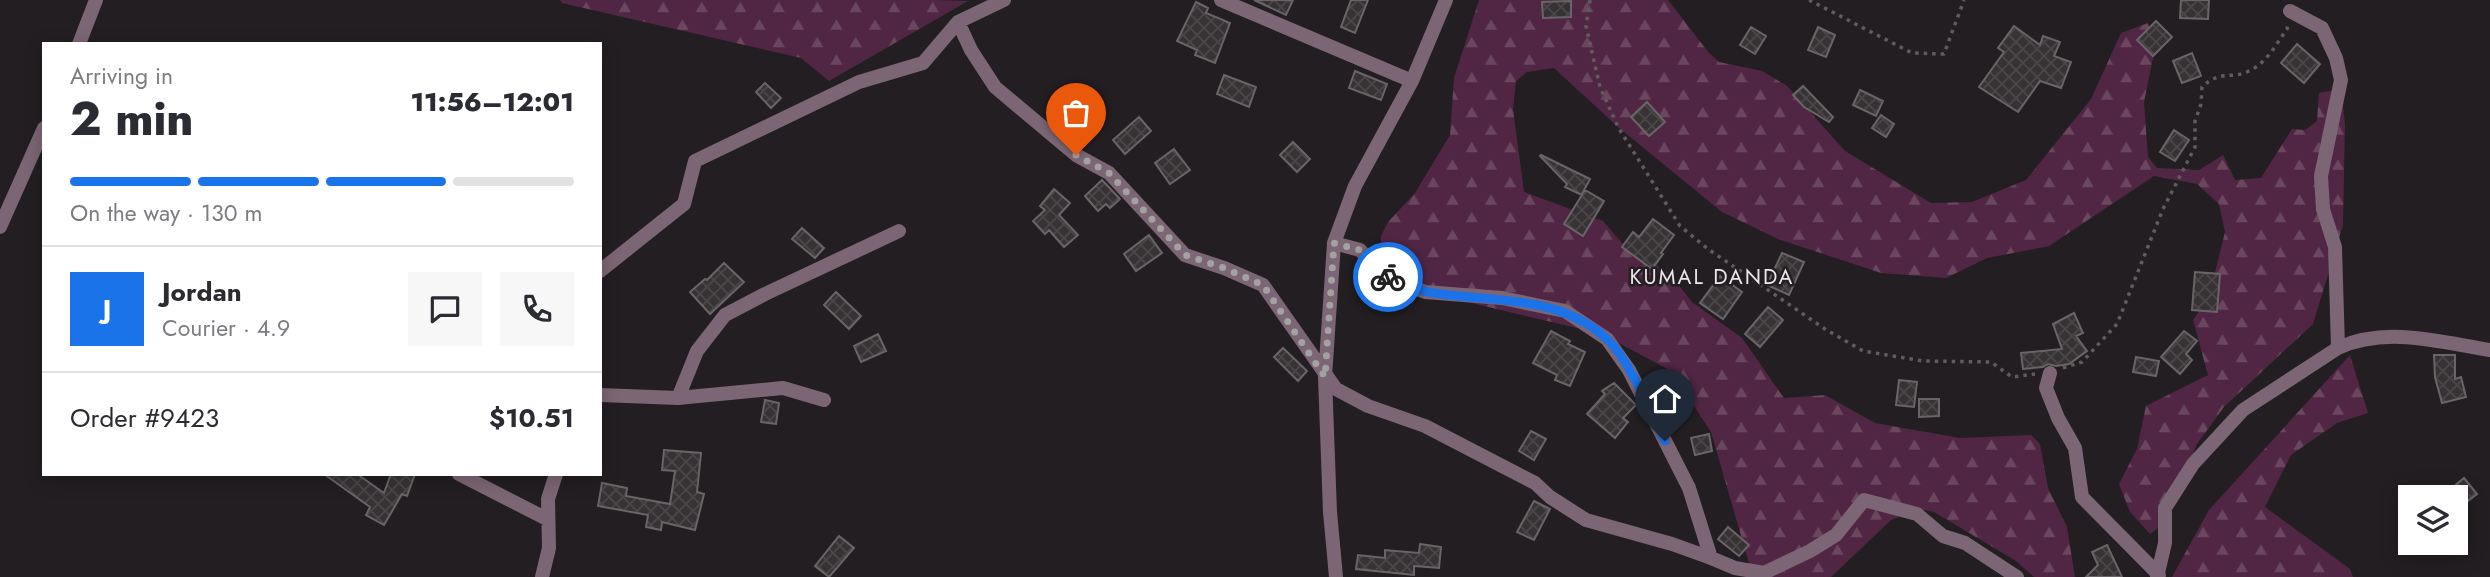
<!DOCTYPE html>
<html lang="en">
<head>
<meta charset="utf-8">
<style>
  :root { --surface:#fff; --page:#f7f7f7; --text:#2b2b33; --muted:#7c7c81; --line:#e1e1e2; --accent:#1a73e8 }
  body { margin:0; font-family:Jost,sans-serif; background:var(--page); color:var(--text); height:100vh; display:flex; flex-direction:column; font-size:26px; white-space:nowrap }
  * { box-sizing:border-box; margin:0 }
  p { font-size:23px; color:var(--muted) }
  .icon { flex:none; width:38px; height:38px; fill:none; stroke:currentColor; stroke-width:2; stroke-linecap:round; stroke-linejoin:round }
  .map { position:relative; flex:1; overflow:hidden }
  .panel { position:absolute; left:42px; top:42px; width:560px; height:434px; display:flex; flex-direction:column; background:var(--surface); border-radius:0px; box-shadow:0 4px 18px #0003 }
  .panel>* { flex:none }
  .controls { position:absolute; left:2398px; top:485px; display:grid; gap:14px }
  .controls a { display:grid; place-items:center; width:70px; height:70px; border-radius:0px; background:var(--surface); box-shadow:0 4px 18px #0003; font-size:35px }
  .pin { position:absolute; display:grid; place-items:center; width:60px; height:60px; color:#fff; margin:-72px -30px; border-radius:50% 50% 50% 0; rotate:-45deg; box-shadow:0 0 7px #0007 }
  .pin .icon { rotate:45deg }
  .courier { position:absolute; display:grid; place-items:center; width:70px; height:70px; margin:-35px; border:5px solid #1a73e8; border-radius:50%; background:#fff; color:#222; box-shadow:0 2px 9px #0007 }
  .headline em { font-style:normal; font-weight:800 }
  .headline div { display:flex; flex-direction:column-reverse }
  .headline { display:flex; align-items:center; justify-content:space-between; height:119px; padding:0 28px }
  h1 { font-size:46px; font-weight:800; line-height:52px }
  .bar { display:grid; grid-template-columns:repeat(4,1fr); gap:10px 7px; align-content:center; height:84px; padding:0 28px }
  .bar i { height:9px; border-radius:5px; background:var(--line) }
  .bar .selected { background:var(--accent) }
  .bar p { grid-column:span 4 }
  .line { display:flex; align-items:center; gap:18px; padding:0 28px; border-top:2px solid var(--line) }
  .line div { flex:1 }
  .round { display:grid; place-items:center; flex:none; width:74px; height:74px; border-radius:0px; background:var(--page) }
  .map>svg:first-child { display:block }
  .forest { fill:url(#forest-firs) }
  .building { fill:url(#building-cross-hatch); stroke:#696467; stroke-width:2 }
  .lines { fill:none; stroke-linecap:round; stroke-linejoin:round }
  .path { stroke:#605c5e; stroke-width:3.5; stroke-dasharray:3.5 5; stroke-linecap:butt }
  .street { stroke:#7c6574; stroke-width:14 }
  .done { stroke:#a4a1a2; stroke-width:7; stroke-dasharray:0 12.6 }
  .route { stroke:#1a73e8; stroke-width:9 }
  .labels { text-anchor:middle; stroke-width:5; stroke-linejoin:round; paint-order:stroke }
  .neighbourhood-label { font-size:21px; letter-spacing:2px; fill:#eae7e8; stroke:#221e21 }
</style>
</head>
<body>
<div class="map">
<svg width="2490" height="577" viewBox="0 0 2490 577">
  <defs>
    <pattern id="forest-firs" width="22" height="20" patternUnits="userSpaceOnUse" patternTransform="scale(1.75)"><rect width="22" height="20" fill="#512644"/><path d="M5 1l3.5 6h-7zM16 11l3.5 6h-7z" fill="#6a465f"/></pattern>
    <pattern id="building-cross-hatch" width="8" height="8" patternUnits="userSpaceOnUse" patternTransform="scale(1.75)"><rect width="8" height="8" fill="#373335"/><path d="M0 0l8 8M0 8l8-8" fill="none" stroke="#4a4748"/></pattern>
  </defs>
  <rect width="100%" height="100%" fill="#221e21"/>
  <path class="forest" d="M560,0H935L968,1L829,81L801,58L562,3Z
    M1479,0H1668L1709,53L1719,62L1762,71L1787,86L1845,151L1931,203L1972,202L2026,180L2091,99L2121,33L2148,23L2155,48L2144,102L2148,157L2157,168L2199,170L2223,155L2235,180L2261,178L2292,129L2305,130L2317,121L2319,93L2341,89L2345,124L2343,225L2313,324L2224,407L2197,444L2163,524L2150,534L2130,512L2119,484L2137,449L2146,406L2208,375L2193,320L2209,297L2225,232L2219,204L2197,184L2154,176L2049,246L1987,258L1946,278L1881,273L1778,239L1722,212L1618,127L1554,68L1527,72L1516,81L1513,109L1524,192L1603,221L1622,243L1670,274L1692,302L1742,338L1784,398L1825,395L1875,423L1960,438L2031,435L2040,444L2048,488L2067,527L2075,577H2034L2016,561L1934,512L1919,509L1891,520L1831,577H1758L1751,570L1711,432L1671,371L1602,334L1425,292L1381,263V236L1388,222L1415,193L1450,135L1454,78Z
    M2350,355L2368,413L2337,423L2291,455L2265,507L2350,569L2353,577H2172L2209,510Z"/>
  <path class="building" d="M1254,0H1293L1286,15Z
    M1351,0H1368L1355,33L1341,27Z
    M2181,0H2209L2208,19L2180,18Z
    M1571,1V17L1543,18L1542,2Z
    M1196,2L1208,8L1206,13L1230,23L1215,63L1195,55L1197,50L1177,41Z
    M2156,21L2172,37L2153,56L2137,40Z
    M2014,26L2040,45L2043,36L2060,42L2054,56L2071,62L2061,88L2040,81L2018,112L1979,87L2004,52L1998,48Z
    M1751,27L1766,36L1755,54L1740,45Z
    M1818,27L1835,35L1826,57L1808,50Z
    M2297,44L2320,64L2304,83L2281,63Z
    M2192,53L2201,76L2182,83L2173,61Z
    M1355,71L1387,84L1381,100L1349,88Z
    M1224,75L1256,87L1249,107L1217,94Z
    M765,83L781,98L771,108L756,92Z
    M1803,86L1833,117L1829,122L1804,107L1793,95Z
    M1860,90L1883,101L1876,116L1853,105Z
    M1647,102L1665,122L1649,136L1631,117Z
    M1881,115L1894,124L1886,137L1872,128Z
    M1139,117L1151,131L1125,154L1113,140Z
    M2174,130L2189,140L2175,161L2160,152Z
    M1293,142L1310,159L1297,172L1280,155Z
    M1174,149L1190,170L1170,184L1155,163Z
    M1541,155L1590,179L1582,194L1585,190L1604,201L1583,236L1564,224L1582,195L1565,187L1567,184L1540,156Z
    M1102,180L1120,199L1110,208L1106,204L1098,211L1085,196Z
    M1054,189L1070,203L1059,215L1078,235L1064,247L1049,230L1045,234L1033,221L1045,210L1040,206Z
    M1653,219L1674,235L1661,253L1663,254L1652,269L1622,247L1633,232L1639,237Z
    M802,228L824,248L815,258L792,239Z
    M1149,235L1162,253L1136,271L1124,254Z
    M1782,253L1804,262L1789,295L1767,285Z
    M724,263L744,282L710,314L690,292L705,279L707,280Z
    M2195,272L2220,274L2217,312L2192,310Z
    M1720,276L1742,292L1723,319L1700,303Z
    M836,292L861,316L849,329L824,305Z
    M1768,307L1783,320L1760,347L1745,334Z
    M2074,313L2083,333L2076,336L2087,351L2069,364L2056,366L2048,364L2043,367L2023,369L2021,353L2062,349L2053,324Z
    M1551,331L1570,341L1568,344L1585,352L1570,386L1555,380L1557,375L1533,363Z
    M2184,331L2197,341L2186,354L2192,360L2180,374L2161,357Z
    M878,334L886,351L861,362L854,346Z
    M1283,348L1307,371L1298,381L1274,357Z
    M2434,355H2455V379L2461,377L2466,397L2442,403L2435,377Z
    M2136,357L2159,361L2156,376L2133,372Z
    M1899,380L1917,382L1914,407L1896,405Z
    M1614,383L1636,405L1623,418L1628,422L1615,438L1587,414L1605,394L1602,391Z
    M1919,399H1939V416L1919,417Z
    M765,400L779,403L776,424L761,422Z
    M1531,431L1546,439L1534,460L1519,451Z
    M1709,434L1712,451L1695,455L1691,438Z
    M664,450L701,453L697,492L704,494L695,530L662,522L661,530L646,527L648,515L598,506L602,483L627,488L626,496L670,504L675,471L662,470Z
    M324,474H357L384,493L391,474H415L407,496L402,494L384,525L366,515L370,507Z
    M2464,478L2477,494L2455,511V497H2441Z
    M1534,501L1550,509L1534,540L1517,532Z
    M1728,527L1749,545L1739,556L1718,539Z
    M839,536L854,548L829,577L815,566Z
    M1420,544L1441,547L1439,568L1414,566V575L1356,569L1358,555L1385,558V550L1419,553Z
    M2107,545L2122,577H2086L2098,565L2092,552Z"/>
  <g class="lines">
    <path class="path" d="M1590,0L1586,26L1600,87L1618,127L1680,226L1708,249L1825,329L1863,351L1923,361L1991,362L2012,377L2035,374
      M1809,0L1912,53L1944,54L1964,0
      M2063,368L2082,362L2117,324L2163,209L2195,147V121L2201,104L2202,87C2221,69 2231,80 2249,71C2267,63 2276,44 2287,29L2288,25"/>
    <path class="street" d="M1221,0L1412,81
      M2290,11L2322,28L2336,58L2341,80L2321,176L2323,209L2335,247L2338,348
      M958,22L971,50L995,87L1076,155L1109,173L1185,255L1224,268L1263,285L1336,389L1368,406L1425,426L1535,483L1550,497L1586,520L1672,544L1711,558
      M79,44L96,0
      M0,227L44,128
      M1334,243L1360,250L1383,275L1425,292L1502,298L1565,311L1607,339L1629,370L1689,488L1711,558L1735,568L1764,573L1810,551L1836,535L1864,500L1917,514L1943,536L1965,543L2017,577
      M600,271L684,204L695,161L859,82L923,63L958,22L1004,0
      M2050,373L2046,388L2058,418L2075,448L2082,497L2159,575
      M600,395L678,398L783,388L824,400
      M678,398L697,351L725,315L765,294L899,231
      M459,474L547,519
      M542,577L549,548L548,499L556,474
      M1336,577L1330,512L1325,377L1334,243L1355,186L1412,81L1446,0
      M2157,577L2165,543V508L2193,464L2243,410L2338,348C2386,326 2440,342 2490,350"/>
  </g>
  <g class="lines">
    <path class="done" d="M1076,155L1109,173L1185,255L1224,268L1263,285L1325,377L1334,243L1360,250L1383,275L1388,277"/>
    <path class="route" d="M1388,277C1401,282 1415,290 1428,292C1489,303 1558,293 1607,339C1630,361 1650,411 1665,441"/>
  </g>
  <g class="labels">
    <g class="neighbourhood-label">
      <text x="1712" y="284">KUMAL DANDA</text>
    </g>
  </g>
</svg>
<div class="controls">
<a><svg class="icon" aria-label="layers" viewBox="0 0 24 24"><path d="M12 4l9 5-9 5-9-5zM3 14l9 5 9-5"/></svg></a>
</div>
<div class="pin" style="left:1076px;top:155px;background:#ea580c"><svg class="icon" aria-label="bag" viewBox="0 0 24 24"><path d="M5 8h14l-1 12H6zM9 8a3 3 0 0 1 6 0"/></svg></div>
<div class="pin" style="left:1665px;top:441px;background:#1f2937"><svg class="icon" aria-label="home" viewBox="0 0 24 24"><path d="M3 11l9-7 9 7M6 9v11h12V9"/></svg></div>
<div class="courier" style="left:1388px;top:277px"><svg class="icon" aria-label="bike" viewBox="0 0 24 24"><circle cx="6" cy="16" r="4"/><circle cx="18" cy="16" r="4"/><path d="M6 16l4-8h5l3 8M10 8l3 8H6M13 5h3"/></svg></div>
<section class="panel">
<div class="headline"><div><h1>2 min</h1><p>Arriving in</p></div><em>11:56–12:01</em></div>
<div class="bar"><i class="selected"></i><i class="selected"></i><i class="selected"></i><i></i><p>On the way · 130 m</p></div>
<div class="line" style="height:126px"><b class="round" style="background:var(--accent);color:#fff">J</b><div><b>Jordan</b><p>Courier · 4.9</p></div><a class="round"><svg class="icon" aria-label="chat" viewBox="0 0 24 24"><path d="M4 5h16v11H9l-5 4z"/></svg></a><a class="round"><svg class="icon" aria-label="phone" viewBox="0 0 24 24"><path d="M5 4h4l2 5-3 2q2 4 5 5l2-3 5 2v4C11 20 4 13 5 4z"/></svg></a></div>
<div class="line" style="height:91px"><div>Order #9423</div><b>$10.51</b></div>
</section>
</div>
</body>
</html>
